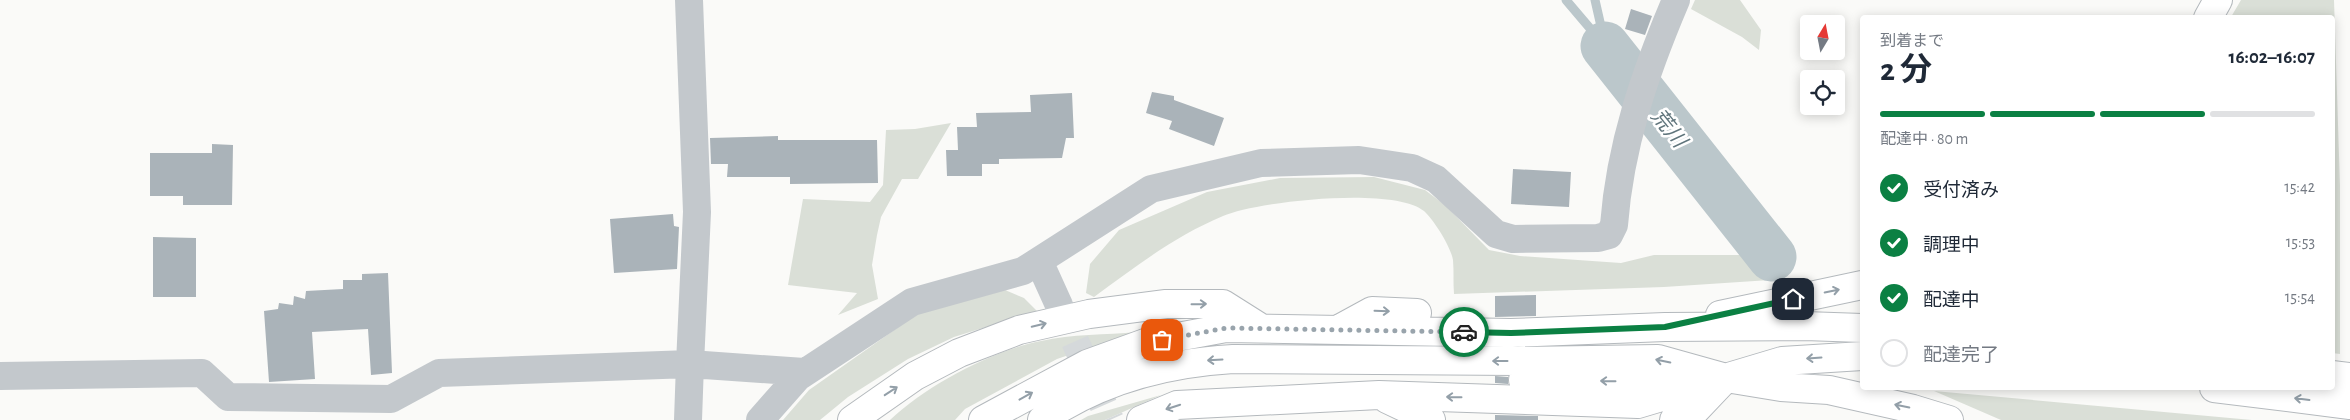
<!DOCTYPE html>
<html lang="ja">
<head>
<meta charset="utf-8">
<style>
  :root { --surface:#fff; --page:#f6f6f7; --text:#1f2937; --muted:#747a83; --line:#e0e1e3; --accent:#0b8043 }
  body { margin:0; font-family:"Alegreya Sans","Noto Sans JP",sans-serif; background:var(--page); color:var(--text); height:100vh; display:flex; flex-direction:column; font-size:19px; white-space:nowrap }
  * { box-sizing:border-box; margin:0 }
  p { font-size:16px; color:var(--muted) }
  .icon { flex:none; width:28px; height:28px; fill:none; stroke:currentColor; stroke-width:2; stroke-linecap:round; stroke-linejoin:round }
  .map { position:relative; flex:1; overflow:hidden }
  .drawer { position:absolute; left:1860px; top:15px; width:475px; height:375px; display:flex; flex-direction:column; background:var(--surface); border-radius:5px; box-shadow:0 2px 12px #0003 }
  .drawer>* { flex:none }
  .needle { width:32px; rotate:10deg }
  .fabs { position:absolute; left:1800px; top:15px; display:grid; gap:10px }
  .fabs a { display:grid; place-items:center; width:45px; height:45px; border-radius:5px; background:var(--surface); box-shadow:0 2px 12px #0003; font-size:25px }
  .pin { position:absolute; display:grid; place-items:center; width:42px; height:42px; color:#fff; margin:-21px; border-radius:10px; box-shadow:0 2px 8px #0006 }
  .courier { position:absolute; display:grid; place-items:center; width:50px; height:50px; margin:-25px; border:4px solid #0b8043; border-radius:50%; background:#fff; color:#222; box-shadow:0 1px 6px #0007 }
  .head em { font-style:normal; font-weight:700 }
  .head div { display:flex; flex-direction:column-reverse }
  .head { display:flex; align-items:center; justify-content:space-between; height:85px; padding:0 20px }
  h1 { font-size:32px; font-weight:700; line-height:38px }
  .bar { display:grid; grid-template-columns:repeat(4,1fr); gap:8px 5px; align-content:center; height:60px; padding:0 20px }
  .bar i { height:6px; border-radius:4px; background:var(--line) }
  .bar .selected { background:var(--accent) }
  .bar p { grid-column:span 4 }
  ol { padding:0 20px; list-style:none }
  li { display:flex; align-items:center; gap:15px; height:55px }
  li p { margin-inline-start:auto }
  li .icon { padding:5px; border-radius:50%; background:var(--accent); color:#fff; stroke-width:4 }
  li:last-child { color:var(--muted) }
  li i { width:28px; height:28px; border:2px solid var(--line); border-radius:50% }
  .map>svg:first-child { display:block }
  .green { fill:#dadfd7 }
  .lines { fill:none; stroke-linecap:round; stroke-linejoin:round }
  .stream { stroke:#bbc7cb; stroke-width:9 }
  .river { stroke:#bbc7cb; stroke-width:49 }
  .building { fill:#aab3b9 }
  .minor-tunnel { stroke:#d5d9db; stroke-width:28; stroke-dasharray:28 14; stroke-linecap:butt }
  .highway-casing { stroke:#b4b9bd; stroke-width:30 }
  .minor { stroke:#c3c8cc; stroke-width:28 }
  .highway { stroke:#fff; stroke-width:28 }
  .oneway { stroke:#939fa8 }
  .done { stroke:#99a4ac; stroke-width:5; stroke-dasharray:0 9 }
  .route { stroke:#0b8043; stroke-width:6 }
  .labels { text-anchor:middle; stroke-width:5; stroke-linejoin:round; paint-order:stroke }
  .water-label { font-size:21px; font-style:italic; fill:#60757c; stroke:#fff }
</style>
</head>
<body>
<div class="map">
<svg width="2350" height="420" viewBox="0 0 2350 420">
  <rect width="100%" height="100%" fill="#fafaf8"/>
  <path class="green" d="M1695,0H1740L1761,30L1759,50L1742,37L1691,9Z
    M2241,0H2334L2340,186V354L2332,353V18L2231,17Z
    M951,123L918,179H902L881,217L877,235L872,265L878,299L838,315L857,293L788,285L803,199L870,202L883,185L886,130L915,129Z
    M1374,177L1425,190L1445,205L1489,250L1520,256L1621,263L1654,255H1759L1770,280L1664,287L1454,294C1453,283 1454,271 1453,260C1451,247 1434,220 1424,211C1395,186 1257,201 1223,216C1175,236 1135,267 1094,297L1086,293L1090,264L1119,230L1207,192L1280,178Z
    M1005,290L1024,298L1037,311L954,337L908,359L848,397L820,420H783L809,390L917,314Z
    M1137,332L1057,359L965,409L955,420H890C927,385 991,351 1041,341C1072,334 1106,335 1137,332Z
    M1934,391L2252,420H2001Z
    M1161,395L1105,420H1081L1088,416Z"/>
  <g class="lines">
    <path class="stream" d="M1566,0L1605,46
      M1595,0L1605,44"/>
    <path class="river" d="M1605,46L1772,257"/>
  </g>
  <path class="building" d="M1631,9L1652,16L1645,35L1625,29Z
    M1152,92L1174,96V100L1224,118L1214,146L1169,129L1172,121L1146,113Z
    M1072,93L1074,138H1066L1062,158L999,159V164H982V176H947L946,150H958L957,127H977L976,113L1031,112L1030,95Z
    M778,136V140H877L878,183L790,184V177H727L728,164H711L710,138Z
    M212,144L233,145L232,205H183V196H150V153H212Z
    M1513,169L1571,172L1569,207L1511,204Z
    M673,214L674,226L679,227L677,269L614,273L610,219Z
    M153,237L196,238V297H153Z
    M388,273L392,373L371,375L368,329L312,332L315,379L269,382L264,311L278,309L279,303L293,305L294,296L305,299L306,291L343,289V280H362V274Z
    M1536,295V316L1495,317V296Z
    M1495,376L1508,377V384L1495,383Z
    M1495,415L1538,416V420H1495Z"/>
  <g class="lines">
    <path class="minor-tunnel" d="M1058,303L1110,420"/>
    <defs>
      <path id="highway" d="M2208,18L2218,0
        M1720,315L1862,285
        M1339,329L1372,311L1417,313
        M2332,375L2350,377
        M1523,380L1680,381
        M2214,388L2350,405
        M1387,399L1431,420
        M852,420L915,376L959,353L1019,330L1089,314L1166,304H1223L1261,328
        M983,420L1087,364L1145,343L1226,328L1511,333L1665,327L1805,326L1862,328
        M1042,420C1098,381 1166,363 1233,359L1517,361L1658,359L1726,378L1781,387L1829,390L1913,409L1949,420
        M1141,420L1177,405L1379,395L1638,404L1782,361L1862,356
        M1674,420L1688,418L1725,379"/>
    </defs>
    <use href="#highway" class="highway-casing"/>
    <path class="minor" d="M1039,261L1058,303
      M0,376L202,373L228,397L391,399L439,373L690,364L697,212L689,0
      M688,420L690,364L804,372
      M760,420L798,377L912,302L1023,271L1151,189L1261,163L1359,160L1412,168L1436,179L1496,234L1513,239L1598,238L1609,235L1614,225C1620,145 1645,73 1676,0"/>
    <use href="#highway" class="highway"/>
  </g>
  <defs><path id="oneway-shaft" d="M-6 0H5M1.5-3L5.5 0L1.5 3" fill="none" stroke-width="1.6" stroke-linecap="round" stroke-linejoin="round" transform="scale(1.25)"/></defs>
  <g class="oneway">
    <use href="#oneway-shaft" transform="translate(1832 291) rotate(-12)"/>
    <use href="#oneway-shaft" transform="translate(1199 304) rotate(-1)"/>
    <use href="#oneway-shaft" transform="translate(1382 311) rotate(2)"/>
    <use href="#oneway-shaft" transform="translate(1039 325) rotate(-13)"/>
    <use href="#oneway-shaft" transform="translate(1814 358) rotate(176)"/>
    <use href="#oneway-shaft" transform="translate(1215 360) rotate(177)"/>
    <use href="#oneway-shaft" transform="translate(1500 361) rotate(-180)"/>
    <use href="#oneway-shaft" transform="translate(1663 361) rotate(-168)"/>
    <use href="#oneway-shaft" transform="translate(1608 381) rotate(-179)"/>
    <use href="#oneway-shaft" transform="translate(891 391) rotate(-33)"/>
    <use href="#oneway-shaft" transform="translate(1026 396) rotate(-29)"/>
    <use href="#oneway-shaft" transform="translate(1454 397) rotate(-179)"/>
    <use href="#oneway-shaft" transform="translate(2302 399) rotate(-173)"/>
    <use href="#oneway-shaft" transform="translate(1902 406) rotate(-168)"/>
    <use href="#oneway-shaft" transform="translate(1173 407) rotate(162)"/>
  </g>
  <g class="lines">
    <path class="done" d="M1162,340L1226,328L1464,332"/>
    <path class="route" d="M1464,332L1511,333L1665,327L1793,299"/>
  </g>
  <g class="labels">
    <g class="water-label">
      <text transform="translate(1669 128) rotate(51)" y="7">荒川</text>
    </g>
  </g>
</svg>
<div class="fabs">
<a><svg class="needle" viewBox="-14 -14 28 28"><path d="M0-13l5 13h-10z" fill="#e53935"/><path d="M0 13l5-13h-10z" fill="#747a83"/></svg></a>
<a><svg class="icon" aria-label="locate" viewBox="0 0 24 24"><circle cx="12" cy="12" r="6"/><path d="M12 2v4M12 18v4M2 12h4M18 12h4"/></svg></a>
</div>
<div class="pin" style="left:1162px;top:340px;background:#ea580c"><svg class="icon" aria-label="bag" viewBox="0 0 24 24"><path d="M5 8h14l-1 12H6zM9 8a3 3 0 0 1 6 0"/></svg></div>
<div class="pin" style="left:1793px;top:299px;background:#1f2937"><svg class="icon" aria-label="home" viewBox="0 0 24 24"><path d="M3 11l9-7 9 7M6 9v11h12V9"/></svg></div>
<div class="courier" style="left:1464px;top:332px"><svg class="icon" aria-label="car" viewBox="0 0 24 24"><path d="M5 17H2v-5l4-1 3-4h7l3 4 3 1v5h-3M9 17h6M6 11h13"/><circle cx="7" cy="17" r="2"/><circle cx="17" cy="17" r="2"/></svg></div>
<section class="drawer">
<div class="head"><div><h1>2 分</h1><p>到着まで</p></div><em>16:02–16:07</em></div>
<div class="bar"><i class="selected"></i><i class="selected"></i><i class="selected"></i><i></i><p>配達中 · 80 m</p></div>
<ol>
<li><svg class="icon" aria-label="check" viewBox="0 0 24 24"><path d="M5 12l5 5 9-10"/></svg>受付済み<p>15:42</p></li>
<li><svg class="icon" aria-label="check" viewBox="0 0 24 24"><path d="M5 12l5 5 9-10"/></svg>調理中<p>15:53</p></li>
<li><svg class="icon" aria-label="check" viewBox="0 0 24 24"><path d="M5 12l5 5 9-10"/></svg>配達中<p>15:54</p></li>
<li><i></i>配達完了</li>
</ol>
</section>
</div>
</body>
</html>
